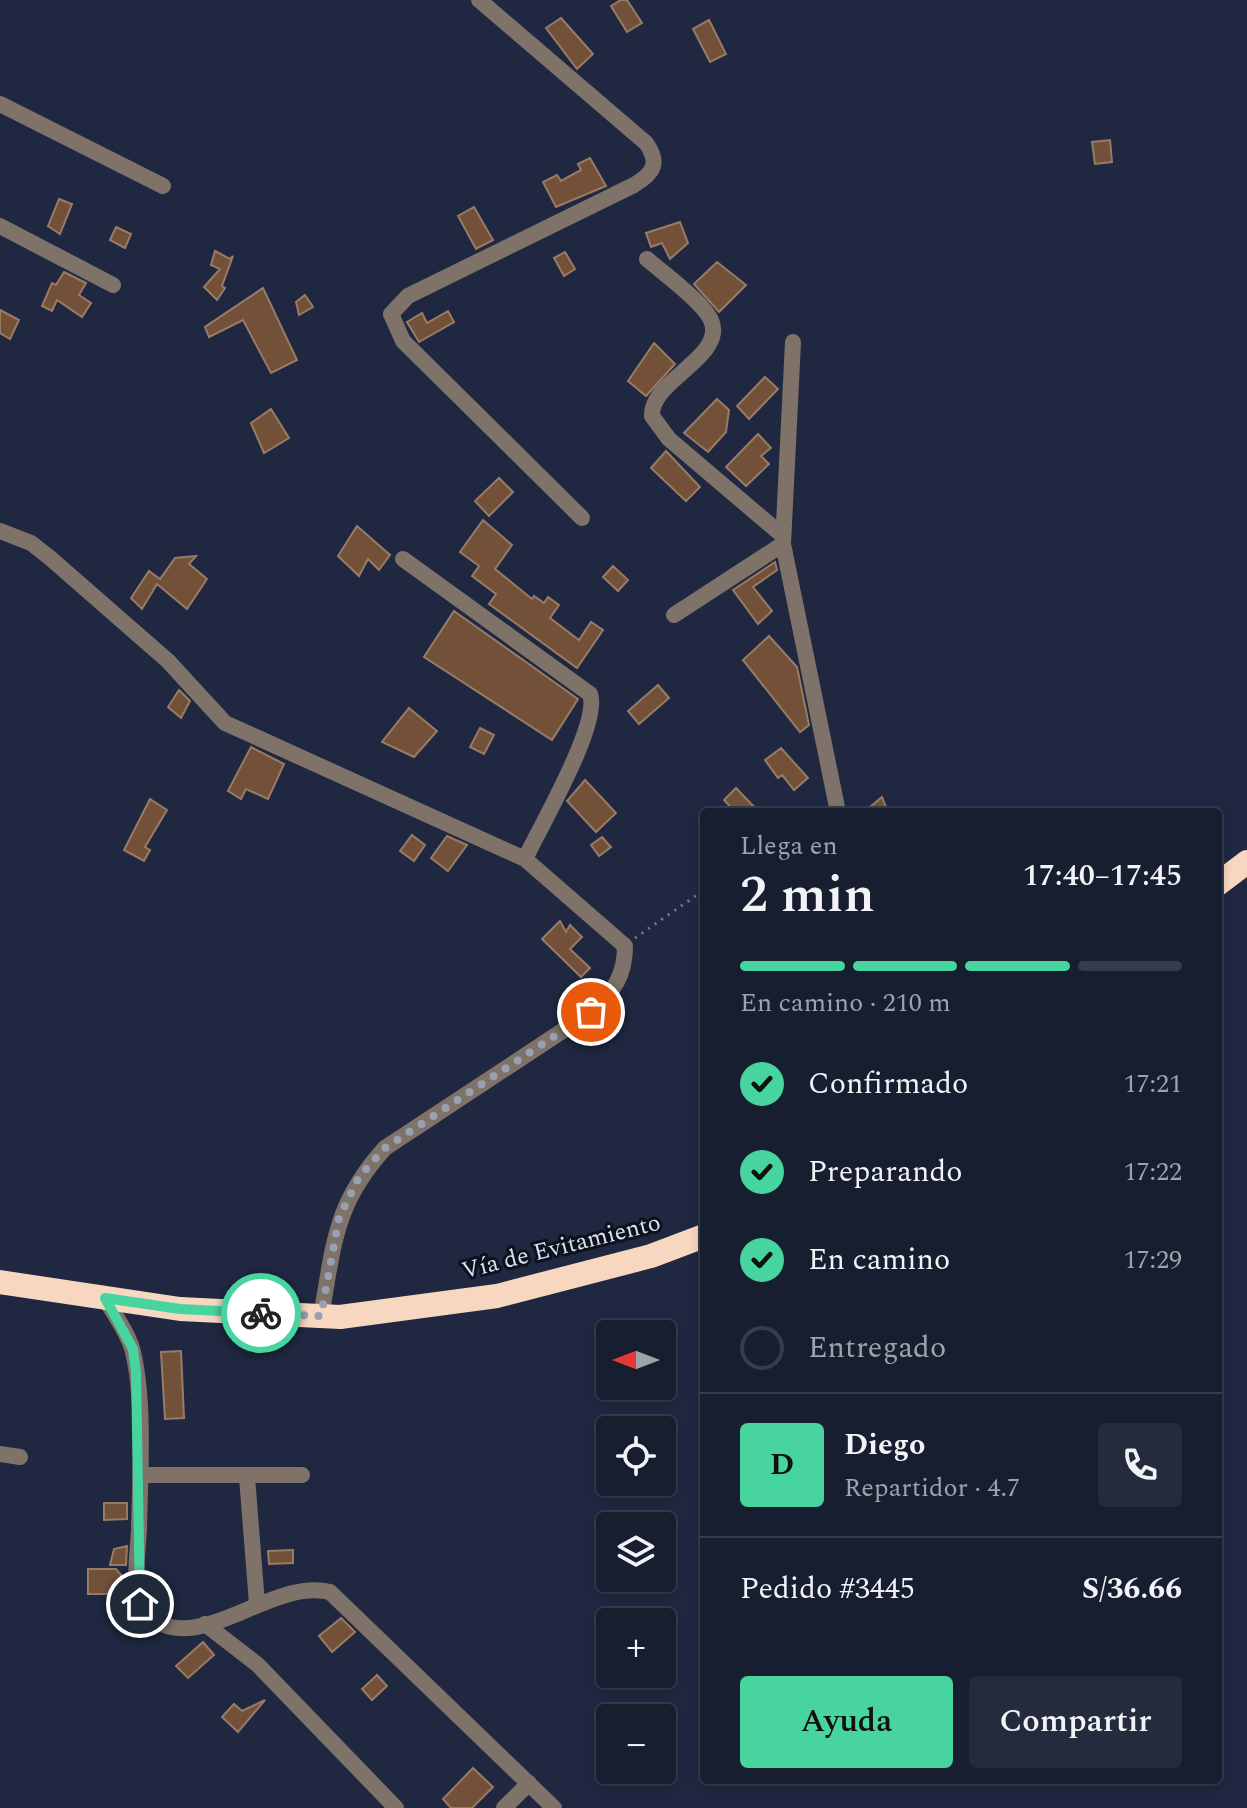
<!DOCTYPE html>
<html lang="es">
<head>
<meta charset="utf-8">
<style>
  :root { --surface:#171e30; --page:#242b3c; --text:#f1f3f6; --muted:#9ea2ab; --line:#363c4c; --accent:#47d49e }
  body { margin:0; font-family:Spectral,serif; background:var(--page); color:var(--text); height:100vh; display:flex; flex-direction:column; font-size:30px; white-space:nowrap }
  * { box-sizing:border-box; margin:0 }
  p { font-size:26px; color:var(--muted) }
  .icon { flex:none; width:44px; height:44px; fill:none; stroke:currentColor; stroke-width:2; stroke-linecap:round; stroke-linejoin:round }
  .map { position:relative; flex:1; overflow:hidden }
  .details { position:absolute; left:700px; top:808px; width:522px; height:976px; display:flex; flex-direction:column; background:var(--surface); border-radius:8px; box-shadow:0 4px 12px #0003,0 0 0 2px var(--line) }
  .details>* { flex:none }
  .needle { width:52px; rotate:270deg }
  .fabs { position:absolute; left:596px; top:1320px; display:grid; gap:16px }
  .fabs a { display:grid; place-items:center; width:80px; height:80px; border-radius:8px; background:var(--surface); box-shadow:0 4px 12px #0003,0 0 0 2px var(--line); font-size:40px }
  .pin { position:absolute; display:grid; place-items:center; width:68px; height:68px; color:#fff; margin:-34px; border:4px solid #fff; border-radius:50%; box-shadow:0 2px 8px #0007 }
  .courier { position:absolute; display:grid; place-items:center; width:80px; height:80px; margin:-40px; border:6px solid #47d49e; border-radius:50%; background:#fff; color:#222; box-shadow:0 2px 10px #0007 }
  .summary em { font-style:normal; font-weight:600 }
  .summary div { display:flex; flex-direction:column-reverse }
  .summary { display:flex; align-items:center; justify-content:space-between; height:136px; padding:0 40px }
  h1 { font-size:52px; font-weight:600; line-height:60px }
  .bar { display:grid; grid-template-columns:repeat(4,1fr); gap:12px 8px; align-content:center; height:96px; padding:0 40px }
  .bar i { height:10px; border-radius:6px; background:var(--line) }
  .bar .on { background:var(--accent) }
  .bar p { grid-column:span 4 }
  .line { display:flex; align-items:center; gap:20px; padding:0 40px; border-top:2px solid var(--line) }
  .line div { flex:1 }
  .round { display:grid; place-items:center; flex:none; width:84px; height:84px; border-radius:8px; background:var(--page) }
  ol { padding:0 40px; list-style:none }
  li { display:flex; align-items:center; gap:24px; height:88px }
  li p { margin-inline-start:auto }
  li .icon { padding:8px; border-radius:50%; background:var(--accent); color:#111; stroke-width:4 }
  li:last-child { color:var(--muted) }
  li i { width:44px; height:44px; border:4px solid var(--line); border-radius:50% }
  .cta { display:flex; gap:16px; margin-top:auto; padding:16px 40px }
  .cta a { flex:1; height:92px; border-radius:8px; background:var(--accent); color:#111; font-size:32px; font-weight:600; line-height:92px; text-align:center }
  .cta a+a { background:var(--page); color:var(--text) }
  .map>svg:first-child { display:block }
  .building { fill:#735138; stroke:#987b67; stroke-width:2 }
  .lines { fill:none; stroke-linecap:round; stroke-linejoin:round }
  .path { stroke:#747c91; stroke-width:3; stroke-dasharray:2 6; stroke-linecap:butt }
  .minor { stroke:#7f7269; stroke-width:16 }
  .highway { stroke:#f8d7c1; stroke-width:24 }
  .done { stroke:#99a0b3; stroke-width:8; stroke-dasharray:0 14.4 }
  .route { stroke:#47d49e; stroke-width:10 }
  .labels { text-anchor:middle; stroke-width:6; stroke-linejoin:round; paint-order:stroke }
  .street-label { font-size:24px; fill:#dae0f1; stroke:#0d111c }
</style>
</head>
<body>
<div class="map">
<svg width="1247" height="1808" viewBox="0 0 1247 1808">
  <rect width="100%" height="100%" fill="#1f2840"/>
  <path class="building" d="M621,0H627L642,23L627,32L611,6Z
    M561,18L593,54L577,69L546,28Z
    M709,20L726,54L710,62L693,29Z
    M1110,140L1112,162L1095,164L1092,142Z
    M590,158L606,186L556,207L543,182L557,175L561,181L581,170L578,164Z
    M59,199L72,204L60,234L48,226Z
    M474,207L493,240L476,249L458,216Z
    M680,222L688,243L670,259L662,243L651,247L646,233Z
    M116,227L131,234L125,248L110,240Z
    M215,251L230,259L233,256L222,286L225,288L217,300L204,287L220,269L211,265Z
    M565,252L575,269L564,276L554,258Z
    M717,262L746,285L719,312L694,284Z
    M64,272L86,283L79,295L91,303L82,317L57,300L52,311L42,306L52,283L56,285Z
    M263,288L297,360L271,373L243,320L209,337L205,327Z
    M305,295L313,307L299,315L296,302Z
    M0,310L19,320L10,339L0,333Z
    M448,311L454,322L419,342L407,322L422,313L427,323Z
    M654,343L675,364L646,396L628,381Z
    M765,377L778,389L749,419L737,406Z
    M717,399L729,410L726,432L708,452L684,433Z
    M271,409L289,438L264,453L251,423Z
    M758,434L771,448L761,456L769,464L746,486L726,467Z
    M666,451L700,487L686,501L651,468Z
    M499,478L513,492L489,516L475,501Z
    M483,520L512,545L495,569L532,599L534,596L544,603L548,597L559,605L550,618L579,640L591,622L603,630L577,668L489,604L496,594L472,576L479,566L460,552Z
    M357,526L390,555L379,570L368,559L359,576L338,556Z
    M196,556L189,564L207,579L187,609L157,584L142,609L131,598L149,571L160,579L175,558Z
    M775,562L777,570L753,587L772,611L758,624L733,590Z
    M613,566L628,580L618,591L603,577Z
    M454,611L578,699L552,740L424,657Z
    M769,636L797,667L809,725L800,732L743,660Z
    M658,685L669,698L639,724L628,711Z
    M179,690L190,701L181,718L168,707Z
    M409,708L437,731L414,757L382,742Z
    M480,728L494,735L484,754L470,747Z
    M251,747L284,764L268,799L246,789L241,799L228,791Z
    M781,748L808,778L794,790L782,775L778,778L765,760Z
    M585,780L616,813L596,832L567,801Z
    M736,788L759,812H735L724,800Z
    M882,797L888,812H864Z
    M150,799L167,810L145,847L150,850L144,861L124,850Z
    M412,835L425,845L414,861L400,851Z
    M447,836L467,845L448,871L431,858Z
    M602,837L611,847L599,856L591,845Z
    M560,921L566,932L570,925L582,937L570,949L590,968L581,977L542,939Z
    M181,1351L184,1418L165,1419L161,1352Z
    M104,1503H127V1519L104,1520Z
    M127,1546L126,1565H110L114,1549Z
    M293,1550V1563L269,1564L268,1551Z
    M88,1569H116L126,1581L127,1594H88Z
    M341,1618L355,1632L332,1652L319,1636Z
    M203,1642L214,1655L188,1678L176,1666Z
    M377,1675L387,1686L372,1700L362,1689Z
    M265,1700L238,1732L222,1717L234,1704L242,1711Z
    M473,1768L493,1787L472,1808H451L443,1799Z"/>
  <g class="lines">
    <path class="path" d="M635,938L704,890"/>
    <path class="minor" d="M479,0L646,143C660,163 654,173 634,185L408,296L391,314L403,341L582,518
      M0,104L163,186
      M0,226L113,285
      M647,259C663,273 703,302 711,320C727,357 650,380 652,416L669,439L782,535
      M793,342L783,544L838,812
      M0,531L31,543L49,557L168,661L225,723L525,859L625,946C625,976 614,991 591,1012L385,1148C334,1204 334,1245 321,1316
      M403,559L590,694C601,723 540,827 525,859
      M674,615L783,544
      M105,1298C114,1315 129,1334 133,1352C145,1402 140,1477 139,1529C138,1551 133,1580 140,1602C144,1615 158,1624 171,1627C220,1637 280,1579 330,1592L554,1808
      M0,1454L20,1457
      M140,1475H302
      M247,1477L257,1604
      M205,1624L258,1665L396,1808
      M504,1808L529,1783"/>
    <path class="highway" d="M1218,884L1247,862
      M0,1282L180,1309L340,1317L497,1296L651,1256L704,1236"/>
  </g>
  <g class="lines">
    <path class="done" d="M261,1313L321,1316L339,1218L359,1177L385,1148L591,1012"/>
    <path class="route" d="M140,1604L136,1372L133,1349L105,1298L180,1309L261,1313"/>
  </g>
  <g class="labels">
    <g class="street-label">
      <text transform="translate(561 1246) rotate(-14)" y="8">Vía de Evitamiento</text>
    </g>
  </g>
</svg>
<div class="fabs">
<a><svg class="needle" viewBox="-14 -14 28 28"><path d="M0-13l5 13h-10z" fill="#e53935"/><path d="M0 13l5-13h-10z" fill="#9ea2ab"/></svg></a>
<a><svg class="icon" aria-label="locate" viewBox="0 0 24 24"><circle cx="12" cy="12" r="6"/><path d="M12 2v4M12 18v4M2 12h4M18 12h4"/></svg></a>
<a><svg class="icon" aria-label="layers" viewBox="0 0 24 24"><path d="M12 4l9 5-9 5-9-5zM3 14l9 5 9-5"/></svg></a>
<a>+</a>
<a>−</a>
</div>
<div class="pin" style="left:591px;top:1012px;background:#ea580c"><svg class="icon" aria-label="bag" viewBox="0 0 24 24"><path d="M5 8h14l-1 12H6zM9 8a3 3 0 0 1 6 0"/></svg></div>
<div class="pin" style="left:140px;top:1604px;background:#1f2937"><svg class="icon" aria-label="home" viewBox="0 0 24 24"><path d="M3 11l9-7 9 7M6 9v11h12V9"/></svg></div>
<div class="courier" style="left:261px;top:1313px"><svg class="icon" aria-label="bike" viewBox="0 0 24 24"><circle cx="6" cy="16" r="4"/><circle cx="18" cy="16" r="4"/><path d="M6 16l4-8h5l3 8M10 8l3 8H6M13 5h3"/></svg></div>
<section class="details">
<div class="summary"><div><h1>2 min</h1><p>Llega en</p></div><em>17:40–17:45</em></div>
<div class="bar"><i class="on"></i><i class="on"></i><i class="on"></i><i></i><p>En camino · 210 m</p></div>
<ol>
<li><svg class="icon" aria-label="check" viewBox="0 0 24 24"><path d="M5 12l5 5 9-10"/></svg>Confirmado<p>17:21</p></li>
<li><svg class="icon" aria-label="check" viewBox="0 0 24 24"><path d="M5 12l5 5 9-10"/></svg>Preparando<p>17:22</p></li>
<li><svg class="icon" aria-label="check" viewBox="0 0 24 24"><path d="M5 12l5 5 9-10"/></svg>En camino<p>17:29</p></li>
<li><i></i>Entregado</li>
</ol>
<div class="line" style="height:144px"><b class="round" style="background:var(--accent);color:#111">D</b><div><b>Diego</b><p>Repartidor · 4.7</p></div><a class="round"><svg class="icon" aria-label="phone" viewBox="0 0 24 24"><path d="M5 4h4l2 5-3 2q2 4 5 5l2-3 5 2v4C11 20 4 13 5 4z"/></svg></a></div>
<div class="line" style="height:104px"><div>Pedido #3445</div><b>S/36.66</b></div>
<div class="cta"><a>Ayuda</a><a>Compartir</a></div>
</section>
</div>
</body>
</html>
